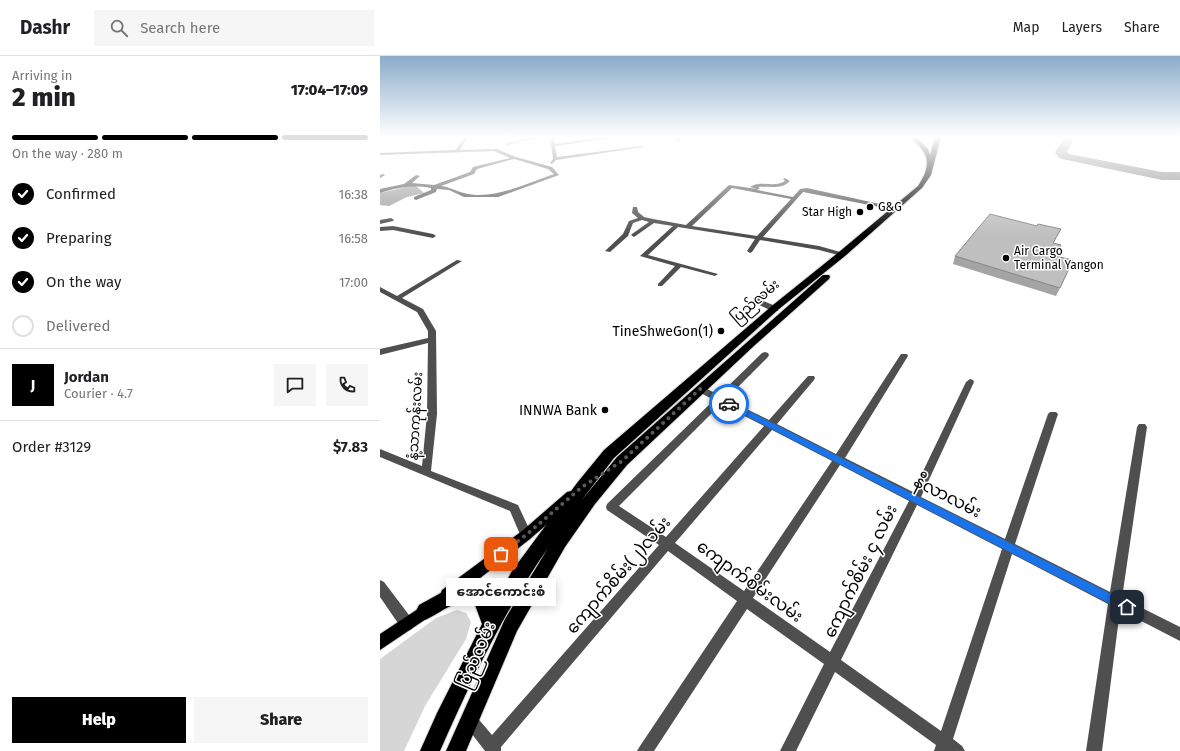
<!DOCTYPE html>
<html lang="en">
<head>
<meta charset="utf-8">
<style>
  :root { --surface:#fff; --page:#f6f6f6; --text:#202124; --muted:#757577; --line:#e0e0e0; --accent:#000 }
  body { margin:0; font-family:"Fira Sans","Noto Sans Myanmar",sans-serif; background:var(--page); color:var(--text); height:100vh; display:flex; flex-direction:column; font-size:15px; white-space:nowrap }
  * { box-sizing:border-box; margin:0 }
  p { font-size:13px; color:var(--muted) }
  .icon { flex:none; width:22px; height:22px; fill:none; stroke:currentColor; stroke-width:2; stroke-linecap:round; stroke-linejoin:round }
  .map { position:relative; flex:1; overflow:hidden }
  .side { display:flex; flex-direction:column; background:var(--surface); width:380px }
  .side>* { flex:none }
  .pin { position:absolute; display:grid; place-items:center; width:34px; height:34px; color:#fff; margin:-17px; border-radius:8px; box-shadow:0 2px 6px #0006 }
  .courier { position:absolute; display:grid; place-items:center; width:40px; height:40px; margin:-20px; border:3px solid #1a73e8; border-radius:50%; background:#fff; color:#222; box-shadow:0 1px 5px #0007 }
  .bubble { position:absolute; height:28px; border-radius:0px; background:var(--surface); box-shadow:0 2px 10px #0003; font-size:13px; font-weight:800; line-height:28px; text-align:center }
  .head em { font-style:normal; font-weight:800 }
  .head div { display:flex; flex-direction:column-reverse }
  .head { display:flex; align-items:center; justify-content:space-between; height:68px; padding:0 12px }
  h1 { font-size:26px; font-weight:800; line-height:30px }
  .bar { display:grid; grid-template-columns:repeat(4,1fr); gap:6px 4px; align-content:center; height:48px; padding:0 12px }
  .bar i { height:5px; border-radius:3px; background:var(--line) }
  .bar .active { background:var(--accent) }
  .bar p { grid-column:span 4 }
  .line { display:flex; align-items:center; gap:10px; padding:0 12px; border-top:1px solid var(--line) }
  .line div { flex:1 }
  .round { display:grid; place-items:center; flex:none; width:42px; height:42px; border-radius:0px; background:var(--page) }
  ol { padding:0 12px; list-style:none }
  li { display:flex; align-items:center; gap:12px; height:44px }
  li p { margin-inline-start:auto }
  li .icon { padding:4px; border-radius:50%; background:var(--accent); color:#fff; stroke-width:4 }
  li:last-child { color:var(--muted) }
  li i { width:22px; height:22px; border:2px solid var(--line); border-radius:50% }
  .action { display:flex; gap:8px; margin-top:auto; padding:8px 12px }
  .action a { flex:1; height:46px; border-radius:0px; background:var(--accent); color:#fff; font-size:16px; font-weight:800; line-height:46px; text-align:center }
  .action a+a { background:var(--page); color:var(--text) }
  header { display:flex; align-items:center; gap:24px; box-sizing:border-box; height:56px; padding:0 20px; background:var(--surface); border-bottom:1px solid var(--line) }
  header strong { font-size:19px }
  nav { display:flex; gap:22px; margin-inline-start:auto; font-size:14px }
  .search { width:280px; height:36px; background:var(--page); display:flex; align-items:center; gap:10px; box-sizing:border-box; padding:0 14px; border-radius:0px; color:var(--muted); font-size:15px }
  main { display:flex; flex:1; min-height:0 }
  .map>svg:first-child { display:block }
  .green { fill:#d6d6d6 }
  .water { fill:#9d9d9d }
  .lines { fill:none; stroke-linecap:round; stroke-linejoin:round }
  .taxiway { fill:#808080; fill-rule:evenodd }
  .major-casing { stroke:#dbdbdb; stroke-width:2 }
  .highway-casing { stroke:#dbdbdb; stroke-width:2 }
  .minor { fill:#4f4f4f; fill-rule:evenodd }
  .major { fill:#000; fill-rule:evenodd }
  .highway { fill:#000; fill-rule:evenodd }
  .wall { fill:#a4a4a4 }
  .building { fill:#bfbfbf; stroke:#868686 }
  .route { fill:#1a73e8 }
  .done { stroke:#595959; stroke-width:4; stroke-dasharray:0 7.2 }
  .poi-dot { fill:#000; stroke:#fff; stroke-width:1.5 }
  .labels { text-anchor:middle; stroke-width:3; stroke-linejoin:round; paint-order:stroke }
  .far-poi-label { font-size:12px; fill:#000; stroke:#fff; text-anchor:start }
  .street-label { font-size:14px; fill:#000; stroke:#fff }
  .poi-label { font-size:14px; fill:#000; stroke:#fff; text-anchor:end }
  .near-street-label { font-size:17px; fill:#000; stroke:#fff }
</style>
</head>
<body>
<header>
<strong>Dashr</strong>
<div class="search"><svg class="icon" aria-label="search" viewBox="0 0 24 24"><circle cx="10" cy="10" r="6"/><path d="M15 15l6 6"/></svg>Search here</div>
<nav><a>Map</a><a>Layers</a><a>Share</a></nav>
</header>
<main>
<section class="side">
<div class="head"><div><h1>2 min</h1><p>Arriving in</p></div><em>17:04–17:09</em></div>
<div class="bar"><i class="active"></i><i class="active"></i><i class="active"></i><i></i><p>On the way · 280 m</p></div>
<ol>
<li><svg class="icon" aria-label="check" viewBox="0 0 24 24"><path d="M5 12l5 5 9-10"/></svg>Confirmed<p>16:38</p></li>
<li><svg class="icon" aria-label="check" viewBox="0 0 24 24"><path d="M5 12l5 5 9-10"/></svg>Preparing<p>16:58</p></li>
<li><svg class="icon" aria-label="check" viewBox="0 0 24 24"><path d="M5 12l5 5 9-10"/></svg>On the way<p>17:00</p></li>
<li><i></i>Delivered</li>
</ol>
<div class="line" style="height:72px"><b class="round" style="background:var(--accent);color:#fff">J</b><div><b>Jordan</b><p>Courier · 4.7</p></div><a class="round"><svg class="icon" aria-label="chat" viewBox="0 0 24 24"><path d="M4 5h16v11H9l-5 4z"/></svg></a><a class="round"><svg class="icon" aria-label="phone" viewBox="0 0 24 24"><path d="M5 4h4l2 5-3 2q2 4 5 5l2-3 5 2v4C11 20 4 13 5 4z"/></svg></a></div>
<div class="line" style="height:52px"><div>Order #3129</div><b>$7.83</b></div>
<div class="action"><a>Help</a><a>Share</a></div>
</section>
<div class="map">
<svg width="800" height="695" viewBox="0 0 800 695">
  <rect width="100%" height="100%" fill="#fff"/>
  <path class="green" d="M77,554L86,557L91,566L86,583L45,650L24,695H0V603L56,562Z"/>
  <path class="water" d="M35,129L44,137L27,141L9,150L0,149V137Z"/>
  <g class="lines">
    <path class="taxiway" d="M685,81H695L687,96L689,98L782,116H800V124H782L682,103L678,101L675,96Z"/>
    <defs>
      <path id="major" d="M191,435L195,436L197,440L195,444L150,483L72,544L67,546L62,544L60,539L62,534L142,475L187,436Z
        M50,545L55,547L57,552L55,557L0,594V578Z"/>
      <path id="highway" d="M529,81H536L548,93L550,99L555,81H561L551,119L542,132L465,200L399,253L234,402L201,445L237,401L443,219H449L450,221L449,223L376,288L247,409L215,448L185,491L137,575L86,695H66L125,563L168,492C124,555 91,625 60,695H40L57,657L102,568L95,549C73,542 64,556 45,564L39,561L36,555L39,549L68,533L85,529L107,536L113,549L132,515L197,427L224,394L393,249L459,196L538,130C545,119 551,107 543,95C540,90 534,86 529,81Z"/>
    </defs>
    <use href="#major" class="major-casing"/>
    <use href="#highway" class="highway-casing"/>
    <path class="minor" d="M0,81H10L0,83Z
      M84,81H88L80,94L117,93L136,101L172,111L179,119L118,141H84L69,134L57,133L56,136L36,144L34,143V141L51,134V132C32,129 19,131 0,137V133L24,128L36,119L40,120L32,127L54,129L90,116L93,111L130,102L114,95L0,99V97L76,94ZM134,103L168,113L174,118C147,127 113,145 84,137C76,135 70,131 61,130L94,118L97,113Z
      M153,81H162L127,89L125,88Z
      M170,81H174L175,88L226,81H241L175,90L177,101L262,90L264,91L176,104L172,108L170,107L173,103Z
      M295,81H299L300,86H298Z
      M3,118L5,119L0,122V119Z
      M405,122L410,125C401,134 390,130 378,131L380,132L377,134L413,141L420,133L427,132L518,152L515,154L423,136L383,181L439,190L464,197V199L462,200L439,194L380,184L372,196L370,197L367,195L375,183L298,171L268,199L338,218L335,220L301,211L282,230H278V228L295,210L260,200L293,170L274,167L254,181L251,179L252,178L269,166L262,164L253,167L248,180L230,196L225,195L243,178L249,165L258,162L252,157L253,151H257L258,156L264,161L273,163L306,169L349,129L377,133L370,131C381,124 395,132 405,125L403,123ZM352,132L411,143L377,180L312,170Z
      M11,162L14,164L13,165L0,168V164Z
      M13,170L53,178L56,180L53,182L13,174L0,175V171Z
      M77,204L82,205L22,242L43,253L56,275L57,358L51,415L138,449L152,479L150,483L146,484L142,483L130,455L0,401V393L42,410L47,358L48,287L0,299V293L48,282V275L37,256L0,236V231L17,240Z
      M381,238L385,240L381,244L398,251V255H392L373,246V242Z
      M385,296L388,297L389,299L388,301L346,343L389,364L428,320H434L435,322L434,324L397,368L456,398L521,298H527L528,300L465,402L533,436L586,326L590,323L593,324L594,326L541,441L625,483L668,358L670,356H676L678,358L635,488L730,536L757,371L759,368H765L767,371L742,542L800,571V585L740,554L722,695H706L728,548L632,498L573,683L582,690L585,695H554L556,689L455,616L416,695H400L444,608L367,553L274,695H257L260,690L357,545L288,495L121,691V695H105L85,669L83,664L85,659L90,657L95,659L112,679L279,489L227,454L226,451L227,448L334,344L317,335L316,333L317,331H323L339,339L382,297ZM341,348L384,370L286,481L239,450ZM392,374L452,405L364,535L295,487ZM460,409L529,445L450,596L373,542ZM537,449L622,493L561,675L461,604Z
      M0,524L4,526L32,563L34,568L32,573L27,575L22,573L0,541Z"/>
    <use href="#major" class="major"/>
    <use href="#highway" class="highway"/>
  </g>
  <path class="wall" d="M657,170L673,187L680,232L676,240L573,208L575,200Z"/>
  <path class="building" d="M610,158L657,170L658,168L681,173L673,187L681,189L675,200L693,204L680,232L575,200Z"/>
  <linearGradient id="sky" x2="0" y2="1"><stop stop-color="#8aabca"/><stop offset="0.45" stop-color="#fff"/><stop offset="1" stop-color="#fff" stop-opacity="0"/></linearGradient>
  <rect width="800" height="179" fill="url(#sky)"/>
  <path class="route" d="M347,346H351L751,548L752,551L751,555L747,556L744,555L347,350Z"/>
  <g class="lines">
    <path class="done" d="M121,498L146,479L202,431L242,405L320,333L349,348"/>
  </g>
  <g class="poi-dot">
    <circle cx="490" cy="151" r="4"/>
    <circle cx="480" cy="156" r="4"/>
    <circle cx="626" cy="202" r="4"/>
    <circle cx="341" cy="275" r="4"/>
    <circle cx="225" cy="354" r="4"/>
  </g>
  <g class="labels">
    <g class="far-poi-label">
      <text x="498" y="155">G&amp;G</text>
      <text x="472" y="160" text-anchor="end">Star High</text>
      <text x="634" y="199">Air Cargo<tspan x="634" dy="14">Terminal Yangon</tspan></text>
    </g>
    <g class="street-label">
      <text transform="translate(375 245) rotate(-41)" y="5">ပြည်လမ်း</text>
      <text transform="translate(35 360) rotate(-87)" y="5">နံ့သာကုန်းလမ်း</text>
    </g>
    <g class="poi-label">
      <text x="333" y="280">TineShweGon(1)</text>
      <text x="217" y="359">INNWA Bank</text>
    </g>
    <g class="near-street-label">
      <text transform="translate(568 440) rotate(27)" y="6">နီလာလမ်း</text>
      <text transform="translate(480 515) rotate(-64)" y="6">ကျောက်စိမ်း ၄ လမ်း</text>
      <text transform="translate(238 519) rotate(-49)" y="6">ကျောက်စိမ်း(၂)လမ်း</text>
      <text transform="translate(370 525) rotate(36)" y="6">ကျောက်စိမ်းလမ်း</text>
      <text transform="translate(96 599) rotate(-67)" y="6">ပြည်လမ်း</text>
    </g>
  </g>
</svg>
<div class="pin" style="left:121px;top:498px;background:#ea580c"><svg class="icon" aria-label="bag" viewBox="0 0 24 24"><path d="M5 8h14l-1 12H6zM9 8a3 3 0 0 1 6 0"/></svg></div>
<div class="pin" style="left:747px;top:551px;background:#1f2937"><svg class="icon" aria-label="home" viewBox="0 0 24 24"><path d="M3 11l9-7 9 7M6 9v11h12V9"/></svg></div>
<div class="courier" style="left:349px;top:348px"><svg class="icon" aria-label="car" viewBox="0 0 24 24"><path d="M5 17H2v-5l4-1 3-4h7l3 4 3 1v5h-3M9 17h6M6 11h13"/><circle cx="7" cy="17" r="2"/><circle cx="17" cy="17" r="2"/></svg></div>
<div class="bubble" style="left:66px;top:522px;width:110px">အောင်ကောင်းစံ</div>
</div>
</main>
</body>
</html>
